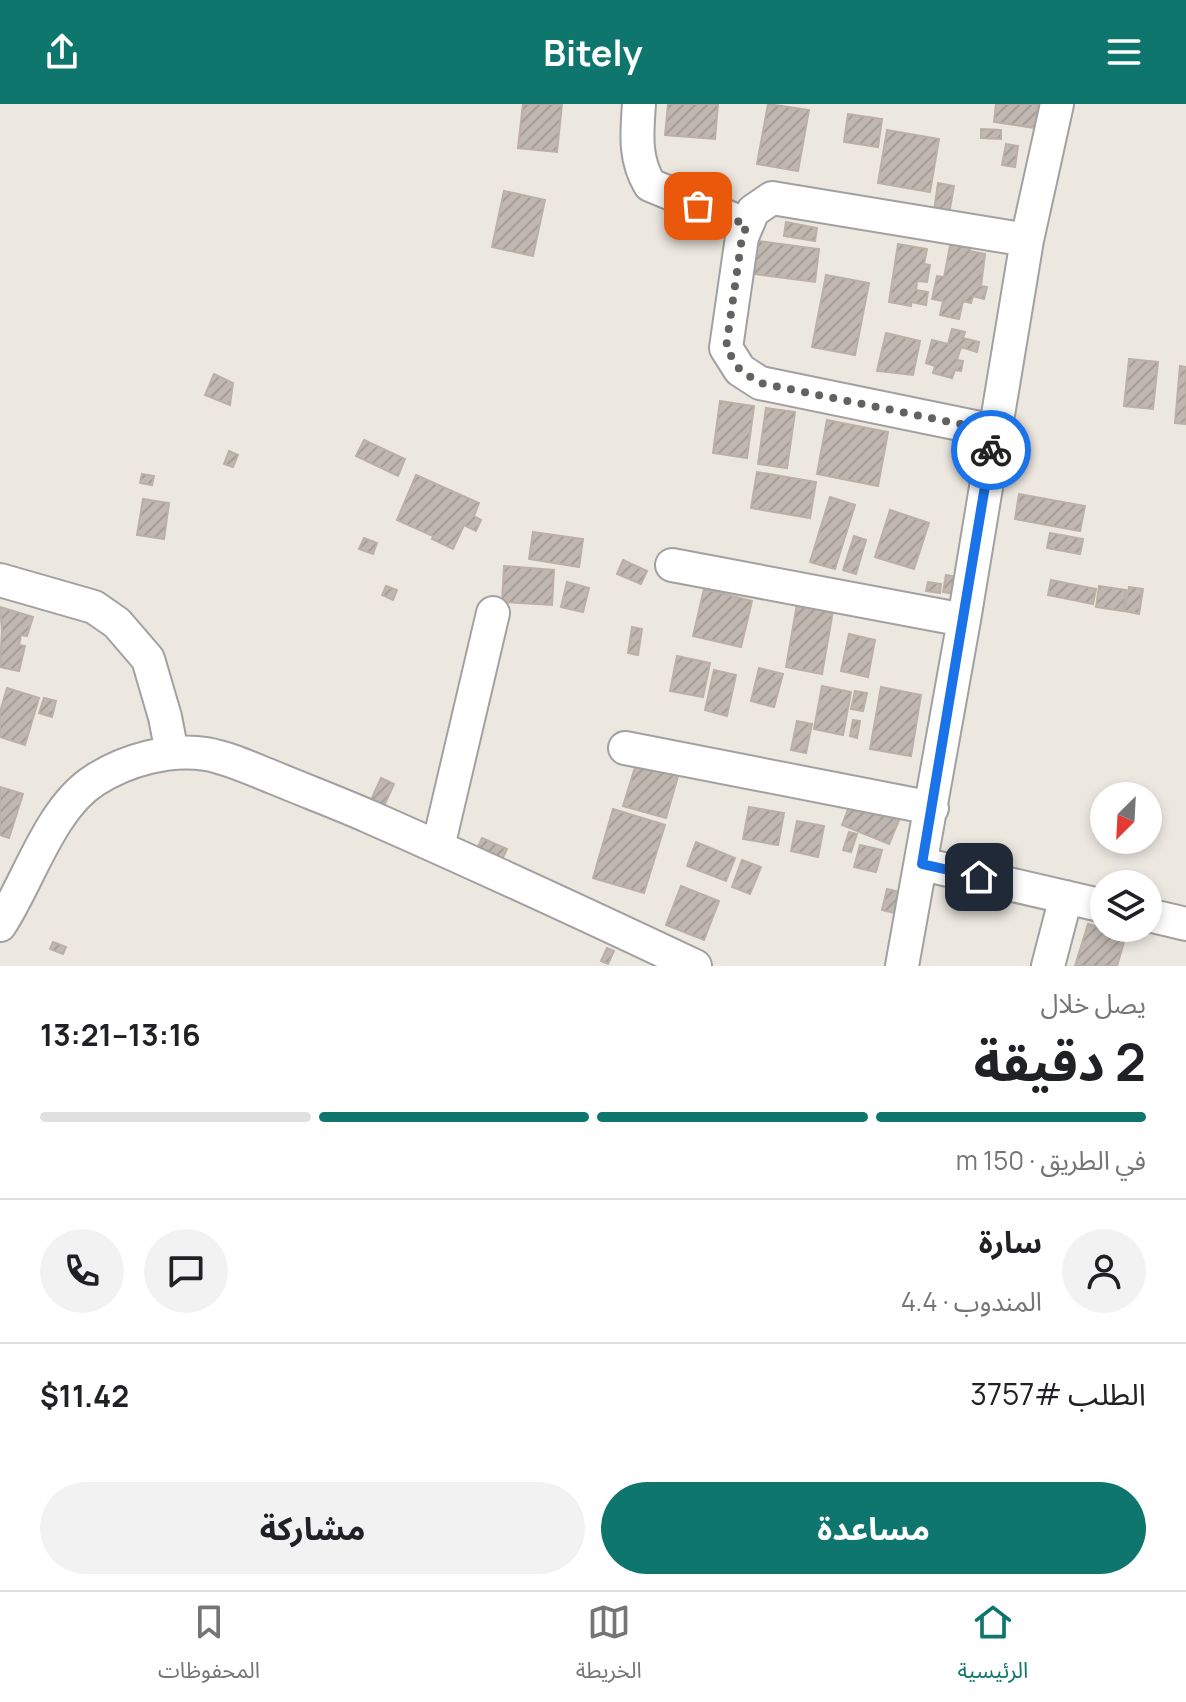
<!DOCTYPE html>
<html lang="ar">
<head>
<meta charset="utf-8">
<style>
  :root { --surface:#fff; --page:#f2f2f2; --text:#202124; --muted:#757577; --line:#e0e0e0; --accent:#0f766e }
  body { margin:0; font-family:Manrope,"Noto Sans Arabic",sans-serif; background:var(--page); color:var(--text); direction:rtl; height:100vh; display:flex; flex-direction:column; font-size:30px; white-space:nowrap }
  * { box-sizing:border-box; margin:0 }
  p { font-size:26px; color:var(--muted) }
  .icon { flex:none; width:44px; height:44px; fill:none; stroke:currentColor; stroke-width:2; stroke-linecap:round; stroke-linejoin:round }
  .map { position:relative; height:862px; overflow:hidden; direction:ltr }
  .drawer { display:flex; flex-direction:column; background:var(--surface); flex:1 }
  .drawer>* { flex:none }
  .needle { width:52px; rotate:204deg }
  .tools { position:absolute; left:1090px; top:678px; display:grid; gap:16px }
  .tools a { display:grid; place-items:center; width:72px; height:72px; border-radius:50%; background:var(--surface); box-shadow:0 4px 12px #0003; font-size:40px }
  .pin { position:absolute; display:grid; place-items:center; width:68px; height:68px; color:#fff; margin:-34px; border-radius:16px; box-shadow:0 4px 12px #0006 }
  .courier { position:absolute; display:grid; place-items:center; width:80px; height:80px; margin:-40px; border:6px solid #1a73e8; border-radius:50%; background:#fff; color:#222; box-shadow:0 2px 10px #0007 }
  .headline em { font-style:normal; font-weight:700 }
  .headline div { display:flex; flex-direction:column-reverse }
  .headline { display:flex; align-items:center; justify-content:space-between; height:136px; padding:0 40px }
  h1 { font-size:52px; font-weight:700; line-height:60px }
  .bar { display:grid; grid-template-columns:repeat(4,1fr); gap:12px 8px; align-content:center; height:96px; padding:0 40px }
  .bar i { height:10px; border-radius:6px; background:var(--line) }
  .bar .active { background:var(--accent) }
  .bar p { grid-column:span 4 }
  .line { display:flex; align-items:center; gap:20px; padding:0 40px; border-top:2px solid var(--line) }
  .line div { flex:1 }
  .round { display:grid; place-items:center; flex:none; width:84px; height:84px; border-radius:42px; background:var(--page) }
  .action { display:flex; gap:16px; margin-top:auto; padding:16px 40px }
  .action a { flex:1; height:92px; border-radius:48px; background:var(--accent); color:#fff; font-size:32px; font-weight:700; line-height:92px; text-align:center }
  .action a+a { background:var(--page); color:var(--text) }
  header { display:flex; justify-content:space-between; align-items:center; height:104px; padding:0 40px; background:var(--accent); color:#fff; font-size:36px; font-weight:700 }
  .tabs { display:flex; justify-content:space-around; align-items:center; height:112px; border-top:2px solid var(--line); background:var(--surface); font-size:22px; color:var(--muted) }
  .tabs a { display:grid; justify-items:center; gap:4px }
  .tabs .active { color:var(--accent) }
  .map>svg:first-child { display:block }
  .building { fill:url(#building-hatch); stroke:#bcafa4; stroke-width:2 }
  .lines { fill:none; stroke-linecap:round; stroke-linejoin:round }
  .minor-casing { stroke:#a1a1a1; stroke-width:36 }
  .minor { stroke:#fff; stroke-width:32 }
  .done { stroke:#64625f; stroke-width:8; stroke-dasharray:0 14.4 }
  .route { stroke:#1a73e8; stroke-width:10 }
</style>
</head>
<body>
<header><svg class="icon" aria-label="menu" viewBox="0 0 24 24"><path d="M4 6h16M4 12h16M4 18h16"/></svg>Bitely<svg class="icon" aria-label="share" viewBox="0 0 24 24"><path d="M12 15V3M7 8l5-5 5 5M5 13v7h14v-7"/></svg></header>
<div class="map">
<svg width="1186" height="862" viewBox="0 0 1186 862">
  <defs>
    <pattern id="building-hatch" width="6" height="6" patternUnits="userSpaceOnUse" patternTransform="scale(2)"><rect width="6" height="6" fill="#c0b8b0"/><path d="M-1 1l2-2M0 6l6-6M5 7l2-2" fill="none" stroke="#a49e97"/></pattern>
  </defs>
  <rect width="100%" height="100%" fill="#ece8e0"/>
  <path class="building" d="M523,0H562L557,48L518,44Z
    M668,0H718L715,35L665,31Z
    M768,0L809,6L798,67L757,60Z
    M996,0H1038L1035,24L994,18Z
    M848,10L882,15L878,43L844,38Z
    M981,25L1001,26V35L981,34Z
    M887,26L939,35L930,88L878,79Z
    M1006,40L1018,42L1015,63L1002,61Z
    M938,79L954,82L949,110L934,107Z
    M504,87L545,96L533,152L492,143Z
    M786,118L817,124L815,137L784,132Z
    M758,137L819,145L815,178L754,170Z
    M951,137L971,141L970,147L985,150L981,182L987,183L984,195L973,192L971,199L963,197L959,215L940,211L943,197L932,195L937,172L944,173Z
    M898,140L927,145L924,160L930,161L927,178L917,177L916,186L928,188L926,201L911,198V202L889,198Z
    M826,171L869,179L855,251L812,243Z
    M952,225L965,228L963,234L979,238L977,248L961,243L957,256L963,257L961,267L955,266L952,274L933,269L935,262L926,259L932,236L948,240Z
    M886,229L920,237L913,271L877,267Z
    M1129,255L1158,258L1153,305L1124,302Z
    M1180,262L1186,263V320L1175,319Z
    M214,270L233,279L230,301L205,291Z
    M720,297L754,302L747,354L713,349Z
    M766,304L795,308L787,364L758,360Z
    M827,316L888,328L878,382L817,370Z
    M364,336L405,355L398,372L356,352Z
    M229,347L238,351L233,363L224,360Z
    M757,368L816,378L810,414L751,404Z
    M142,370L154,372L152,381L140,379Z
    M416,371L479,399L474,412L481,416L476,427L464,421L453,445L432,435L433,432L397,416Z
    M1019,390L1085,402L1080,427L1015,415Z
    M830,393L855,401L835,465L810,458Z
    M143,395L169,399L164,435L137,431Z
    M890,406L929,419L914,465L875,453Z
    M533,428L583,435L579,463L529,455Z
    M1050,429L1083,435L1080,450L1047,444Z
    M854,432L866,436L856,470L843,466Z
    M364,434L377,439L373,450L359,445Z
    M623,456L647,467L641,480L617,470Z
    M504,462L554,466L552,501L502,498Z
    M946,471L958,473L955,490L943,488Z
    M1051,476L1096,485L1093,500L1048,491Z
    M567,478L589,484L583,508L561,503Z
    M928,478L941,480L940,489L926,487Z
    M386,482L397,486L393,496L382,491Z
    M1099,482L1126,486L1123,507L1096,503Z
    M1129,483L1143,485L1139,510L1124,507Z
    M704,485L752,497L741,543L693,532Z
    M797,500L833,507L822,570L786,563Z
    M0,503L33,513L27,532L21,531L19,541L25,542L19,567L0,563L2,526Z
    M632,523L642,525L638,551L628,549Z
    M849,530L875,536L868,573L841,567Z
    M677,552L710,559L703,593L670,587Z
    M759,564L783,570L774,603L751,597Z
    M714,566L736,571L727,612L705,606Z
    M822,582L851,588L843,631L814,625Z
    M881,583L921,591L911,652L870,645Z
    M7,584L39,594L25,641L0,633V608Z
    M855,587L867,589L863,607L851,605Z
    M44,594L56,597L52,613L39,609Z
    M853,616L860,617L857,634L850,632Z
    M797,617L812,620L806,649L791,646Z
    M637,657L679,669L666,714L623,702Z
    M381,674L394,680L384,702L371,696Z
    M0,683L23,690L9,734L0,731Z
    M854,690L902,709L889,740L842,721Z
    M749,703L784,709L778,741L743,735Z
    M613,705L665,721L644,789L593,774Z
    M797,717L824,722L818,753L791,747Z
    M849,728L857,730L851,748L843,746Z
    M482,734L507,745L500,760L475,749Z
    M696,738L735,754L726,777L687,762Z
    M860,741L882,746L876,768L854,763Z
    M742,756L761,763L750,790L732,783Z
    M681,782L719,797L704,836L666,821Z
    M887,785L900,788L895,809L882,806Z
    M1088,820L1126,831L1117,862H1075Z
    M53,838L66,843L63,850L50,845Z
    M607,844L614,847L608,860L601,857Z"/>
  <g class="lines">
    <defs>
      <path id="minor" d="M639,0C637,29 634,55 650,81L747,121
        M994,327L760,279L740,266L726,244L742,133L753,107L772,94L1027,136
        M672,461L964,516
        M0,476L94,503L117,519L148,555L165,613L172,649
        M625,644L932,704
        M438,743L493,509
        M922,760L1104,802
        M1148,811L1186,820
        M0,821C28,779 50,704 95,676C126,656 170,644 206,650C229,654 252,665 275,674C306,687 338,699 370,713C479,761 587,811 695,862
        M902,862L964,516L1027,136L1057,0
        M1048,862L1066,793"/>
    </defs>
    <use href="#minor" class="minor-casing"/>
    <use href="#minor" class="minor"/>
  </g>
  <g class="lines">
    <path class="done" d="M698,102L747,121L742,133L726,244L740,266L760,279L994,327L991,346"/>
    <path class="route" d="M979,773L922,760L991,346"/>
  </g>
</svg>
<div class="tools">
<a><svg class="needle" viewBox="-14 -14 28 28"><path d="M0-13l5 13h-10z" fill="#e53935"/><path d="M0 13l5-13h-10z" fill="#757577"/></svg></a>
<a><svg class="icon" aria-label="layers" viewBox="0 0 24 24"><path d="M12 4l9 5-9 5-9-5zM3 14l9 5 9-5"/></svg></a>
</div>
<div class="pin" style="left:698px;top:102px;background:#ea580c"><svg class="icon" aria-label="bag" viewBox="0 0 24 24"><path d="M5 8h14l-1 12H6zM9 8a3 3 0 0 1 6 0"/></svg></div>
<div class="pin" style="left:979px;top:773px;background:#1f2937"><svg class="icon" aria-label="home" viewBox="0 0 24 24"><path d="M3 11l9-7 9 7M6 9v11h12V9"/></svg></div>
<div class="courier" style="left:991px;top:346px"><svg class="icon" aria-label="bike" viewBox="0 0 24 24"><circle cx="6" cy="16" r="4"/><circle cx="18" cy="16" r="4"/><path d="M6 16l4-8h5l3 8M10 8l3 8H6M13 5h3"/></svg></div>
</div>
<section class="drawer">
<div class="headline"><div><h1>2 دقيقة</h1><p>يصل خلال</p></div><em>13:16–13:21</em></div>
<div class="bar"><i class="active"></i><i class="active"></i><i class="active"></i><i></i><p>في الطريق · 150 m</p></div>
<div class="line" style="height:144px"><a class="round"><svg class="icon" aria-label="person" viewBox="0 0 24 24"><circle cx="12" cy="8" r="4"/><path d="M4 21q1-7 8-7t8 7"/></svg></a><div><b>سارة</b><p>المندوب · 4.4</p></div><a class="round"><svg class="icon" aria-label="chat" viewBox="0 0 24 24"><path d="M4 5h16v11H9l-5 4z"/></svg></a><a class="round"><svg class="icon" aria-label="phone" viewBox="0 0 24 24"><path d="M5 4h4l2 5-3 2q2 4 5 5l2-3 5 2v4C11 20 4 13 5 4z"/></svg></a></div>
<div class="line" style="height:104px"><div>الطلب #3757</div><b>$11.42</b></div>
<div class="action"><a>مساعدة</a><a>مشاركة</a></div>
</section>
<nav class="tabs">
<a class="active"><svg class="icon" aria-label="home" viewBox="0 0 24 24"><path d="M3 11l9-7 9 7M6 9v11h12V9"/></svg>الرئيسية</a>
<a><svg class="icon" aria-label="map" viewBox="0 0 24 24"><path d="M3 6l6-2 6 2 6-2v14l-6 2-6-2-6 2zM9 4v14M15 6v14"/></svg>الخريطة</a>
<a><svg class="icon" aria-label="saved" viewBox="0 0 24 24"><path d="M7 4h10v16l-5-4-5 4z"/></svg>المحفوظات</a>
</nav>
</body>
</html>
